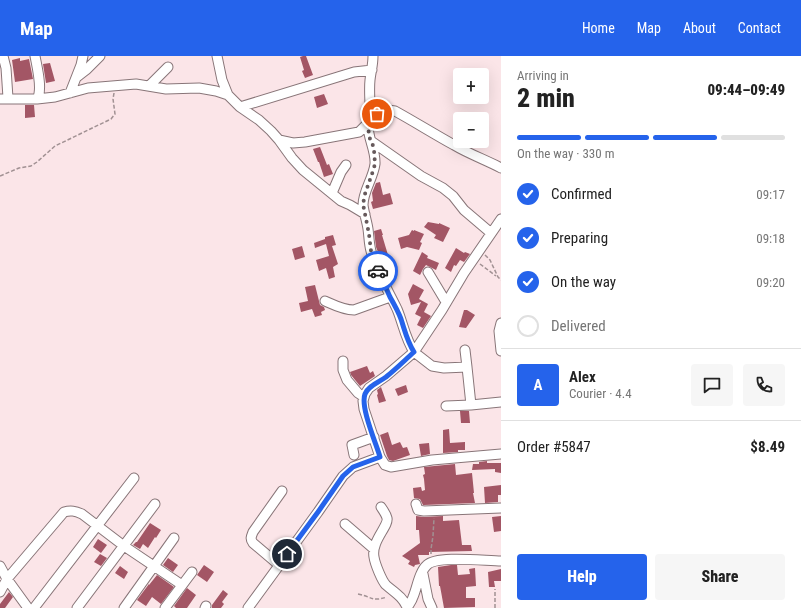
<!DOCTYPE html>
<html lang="en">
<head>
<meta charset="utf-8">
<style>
  :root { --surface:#fff; --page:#f6f6f6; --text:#222; --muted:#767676; --line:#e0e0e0; --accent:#2563eb }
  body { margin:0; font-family:"Roboto Condensed",sans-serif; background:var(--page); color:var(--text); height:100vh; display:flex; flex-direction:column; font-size:15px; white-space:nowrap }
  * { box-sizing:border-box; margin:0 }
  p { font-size:13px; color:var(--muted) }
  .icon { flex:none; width:22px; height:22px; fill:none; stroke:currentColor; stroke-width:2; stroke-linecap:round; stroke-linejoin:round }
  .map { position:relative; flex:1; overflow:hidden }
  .sheet { display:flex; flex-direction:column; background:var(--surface); width:300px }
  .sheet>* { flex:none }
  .controls { position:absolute; left:453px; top:12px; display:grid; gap:8px }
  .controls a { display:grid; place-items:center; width:36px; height:36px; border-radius:4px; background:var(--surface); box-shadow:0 4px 16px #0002; font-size:20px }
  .pin { position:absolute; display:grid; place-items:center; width:34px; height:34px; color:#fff; margin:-17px; border:2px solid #fff; border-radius:50%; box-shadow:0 1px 4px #0007 }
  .courier { position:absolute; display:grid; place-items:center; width:40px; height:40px; margin:-20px; border:3px solid #2563eb; border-radius:50%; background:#fff; color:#222; box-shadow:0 1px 5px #0007 }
  .summary em { font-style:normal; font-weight:800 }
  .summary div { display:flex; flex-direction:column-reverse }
  .summary { display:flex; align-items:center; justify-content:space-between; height:68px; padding:0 16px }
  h1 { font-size:26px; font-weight:800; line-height:30px }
  .bar { display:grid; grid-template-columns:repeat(4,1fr); gap:6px 4px; align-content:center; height:48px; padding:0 16px }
  .bar i { height:5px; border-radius:3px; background:var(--line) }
  .bar .selected { background:var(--accent) }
  .bar p { grid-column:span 4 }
  .line { display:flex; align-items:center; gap:10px; padding:0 16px; border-top:1px solid var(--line) }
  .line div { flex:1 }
  .round { display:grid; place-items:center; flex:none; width:42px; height:42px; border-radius:4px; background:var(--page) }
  ol { padding:0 16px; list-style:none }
  li { display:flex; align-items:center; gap:12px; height:44px }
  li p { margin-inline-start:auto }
  li .icon { padding:4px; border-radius:50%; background:var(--accent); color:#fff; stroke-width:4 }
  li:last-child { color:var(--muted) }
  li i { width:22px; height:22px; border:2px solid var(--line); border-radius:50% }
  .cta { display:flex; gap:8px; margin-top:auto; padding:8px 16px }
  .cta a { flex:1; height:46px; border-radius:4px; background:var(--accent); color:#fff; font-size:16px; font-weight:800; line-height:46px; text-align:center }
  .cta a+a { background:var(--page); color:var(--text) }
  header { display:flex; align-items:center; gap:24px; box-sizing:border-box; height:56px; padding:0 20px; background:var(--accent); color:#fff }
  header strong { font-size:19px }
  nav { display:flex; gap:22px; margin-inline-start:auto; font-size:14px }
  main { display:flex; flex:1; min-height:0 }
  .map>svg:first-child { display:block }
  .building { fill:#a35665 }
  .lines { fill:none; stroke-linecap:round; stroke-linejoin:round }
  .minor-casing { stroke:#887578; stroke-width:11 }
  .path { stroke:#a19193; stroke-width:1.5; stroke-dasharray:4 2; stroke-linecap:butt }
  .minor { stroke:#fff; stroke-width:9 }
  .done { stroke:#66595b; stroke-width:4; stroke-dasharray:0 7.2 }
  .route { stroke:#2563eb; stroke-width:5 }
</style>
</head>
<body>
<header>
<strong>Map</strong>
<nav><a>Home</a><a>Map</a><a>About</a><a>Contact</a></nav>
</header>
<main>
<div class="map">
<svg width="501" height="552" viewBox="0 0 501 552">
  <rect width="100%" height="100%" fill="#fbe5e8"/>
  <path class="building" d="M303,0H306L313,19L305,22L302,15L304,14L300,1Z
    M20,2V5L29,3L33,23L15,26L12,4Z
    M50,7L55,25L46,27L43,8Z
    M324,38L328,48L317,52L314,41Z
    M25,49H34L35,61L25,62Z
    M320,91L327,109L329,108L333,118L324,121L319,106H318L313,93Z
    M380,126L383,139L390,137L393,148L373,153L371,146L373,145L372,137L376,127Z
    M428,166L439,168V167L450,172L443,186L434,182L436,179L424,171Z
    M381,173L383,179H382L388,199L380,201L376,191L374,175Z
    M412,174L414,175V174L424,178L420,186L422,187L419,194L407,191L401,193L398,182L409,179Z
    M333,179L336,189L332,190L338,208L333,211L335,221L329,223L326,212L319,215L316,204L329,200L326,188L315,192L314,187L325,183V181Z
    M302,190L305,201L295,204L292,193Z
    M456,192L464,197L465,196L470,198L464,206L460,204L456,210L454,209L451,216L445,212Z
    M422,196L428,200L427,202L439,207L436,214L426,209L423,213L420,219L413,215Z
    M413,228L424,234L419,243L428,248L424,256L431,260L423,272L417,269L421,261L415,258L421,246L411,249L408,238Z
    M315,229L320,249L324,251L325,254L321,256L322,259L315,261L312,253L301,256L299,247L308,245L305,231Z
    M464,254H467L475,259L466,272L459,271Z
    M367,310L370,317L373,315L375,320L360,330L351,319L350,316Z
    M406,329L408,336L398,340L395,333Z
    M381,331L386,345L379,347L377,339L378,338L377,334Z
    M460,355H469L470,367H461Z
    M449,373L450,387L465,386V394H458V396L443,397V374Z
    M388,376L392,389L400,386L403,392L407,391L410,399L393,405L389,404L387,400L380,379Z
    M429,387L430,398L421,400L419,388Z
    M487,405V407H501V417L495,416V413L472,414L473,408H479V406Z
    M455,408L456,419L472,417L474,437H473L475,447L424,449H423L420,443L414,442L413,432L421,431L422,435L425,434L424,423L423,419L425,418L424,411Z
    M501,429V439H498V446L485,447L484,431Z
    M416,460L424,461L443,460V465L459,464L462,489H471L472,495L429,496V499H418L420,508L415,509L414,511L408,508L410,505L402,500L420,487L419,474H416Z
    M501,460V475L494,476L492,461Z
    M150,467L161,474L156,482L155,481L148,492L143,488L140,493L133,489L136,486H137Z
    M98,483L107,489L101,497L93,491Z
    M100,498L107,502L101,510L94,506Z
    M168,502L178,509L173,516L163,509Z
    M204,509L214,516L207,526L197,519Z
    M451,509H457L458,519L470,518L469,513L475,512L476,530L466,531V542H475V551L444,552L440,530H439L438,511Z
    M120,510L128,516L124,523L115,517Z
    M501,513V525H494L495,531H489L488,516Z
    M157,519L174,531L161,548L152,541L146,550L137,544L149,528V529Z
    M187,532L196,539L187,552H176L174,550Z
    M223,534L228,538L222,546L224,548L221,552H212V549Z
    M9,536L13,541L5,552H0V548Z"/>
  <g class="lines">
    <defs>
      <path id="minor" d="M3,0L6,12L8,42
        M35,0C37,11 43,34 37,43
        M217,0L222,24L228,39L240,51L259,64L271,75L279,84L292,102L303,114L341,145L350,149L365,158
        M373,0C373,9 371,15 370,24C369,33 370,42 370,52C370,57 368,62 368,67C367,81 376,94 375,108C373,123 363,135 363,149C364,157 367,166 368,173C369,180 369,188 371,195C376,215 388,234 397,253C403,267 405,282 414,296L386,320L369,332L365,338L363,345L364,353L380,401L385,409L391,411L432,404L501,398
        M77,21L86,14L100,0
        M149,30L168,11
        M70,37L81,9L83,0
        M0,43H37L55,41L88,32L136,28L166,33L199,32L216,35L228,39
        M240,51L354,16L372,14
        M279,84L293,87L305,86L359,76L377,58L382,55L388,54L395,55C415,66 434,78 454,89C469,98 486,104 501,112
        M371,85L421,120L443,132L453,140L464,154L491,177
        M332,137L341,116L346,109
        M501,163L464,217L442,254L414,296L432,310L444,312L467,311L471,349L501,346
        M428,216L446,246
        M325,245C334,249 343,254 354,254L390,241
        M501,267L499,275L501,295
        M465,294L467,311
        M343,305V314L347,324L358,337L364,341
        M446,350L471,349
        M354,399L352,389L374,381
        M416,448L418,454L424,455L501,452
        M381,451C383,454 386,458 387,462C389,470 371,485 374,501C375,508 382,525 386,529C395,537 402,540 407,551
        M345,468L374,493
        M279,509L253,487C250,483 251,481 253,476L282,435
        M0,510L7,523L28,552
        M423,518L428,543L432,552
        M0,536L7,523L64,456C71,454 75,455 82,458L124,490L182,529
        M34,552L134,422
        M77,552L155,448
        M124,552L174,482
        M165,552L192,516
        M205,552L206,550
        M248,552L318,456L343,420L353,411L380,401
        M407,552C409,548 412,545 413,541C417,532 419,516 427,509C437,499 485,505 501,505"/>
    </defs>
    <use href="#minor" class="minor-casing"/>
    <path class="path" d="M0,120L19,112L31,110L37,106L55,90L111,63L115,58L113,43L114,37
      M485,199L490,204L498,221L501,224
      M480,208L496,220
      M431,498V493L433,480L434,462
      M358,538C373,541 371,546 387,541
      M495,552V533"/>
    <use href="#minor" class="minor"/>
  </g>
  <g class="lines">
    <path class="done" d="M377,58L368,66L369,81L372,86L374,94L375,108L373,115L365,138L363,148L369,178L371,195L378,215"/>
    <path class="route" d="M287,498L318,456L343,420L353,411L380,401C376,387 360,351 365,338C368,330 379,326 386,321C396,313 405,304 414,296C407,285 405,275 401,263C398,255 394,248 390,241C386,232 382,223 378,215"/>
  </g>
</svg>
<div class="controls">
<a>+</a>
<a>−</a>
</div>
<div class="pin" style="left:377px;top:58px;background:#ea580c"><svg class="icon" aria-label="bag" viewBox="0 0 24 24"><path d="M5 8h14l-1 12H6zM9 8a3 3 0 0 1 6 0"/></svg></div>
<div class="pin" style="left:287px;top:498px;background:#1f2937"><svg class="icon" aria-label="home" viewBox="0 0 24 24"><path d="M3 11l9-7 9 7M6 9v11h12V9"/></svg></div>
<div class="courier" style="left:378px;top:215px"><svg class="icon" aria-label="car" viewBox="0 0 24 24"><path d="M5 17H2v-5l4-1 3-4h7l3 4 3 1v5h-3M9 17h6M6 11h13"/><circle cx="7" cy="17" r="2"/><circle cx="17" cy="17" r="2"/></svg></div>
</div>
<section class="sheet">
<div class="summary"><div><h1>2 min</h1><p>Arriving in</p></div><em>09:44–09:49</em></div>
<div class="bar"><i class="selected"></i><i class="selected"></i><i class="selected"></i><i></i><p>On the way · 330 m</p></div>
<ol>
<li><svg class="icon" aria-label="check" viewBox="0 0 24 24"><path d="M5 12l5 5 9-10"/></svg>Confirmed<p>09:17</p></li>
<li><svg class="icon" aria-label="check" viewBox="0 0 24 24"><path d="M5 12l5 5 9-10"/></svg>Preparing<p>09:18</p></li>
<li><svg class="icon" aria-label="check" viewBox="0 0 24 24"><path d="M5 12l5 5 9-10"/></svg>On the way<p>09:20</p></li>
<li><i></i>Delivered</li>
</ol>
<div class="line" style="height:72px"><b class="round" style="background:var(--accent);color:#fff">A</b><div><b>Alex</b><p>Courier · 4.4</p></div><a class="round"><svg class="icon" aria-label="chat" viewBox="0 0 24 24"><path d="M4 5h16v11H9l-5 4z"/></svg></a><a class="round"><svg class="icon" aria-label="phone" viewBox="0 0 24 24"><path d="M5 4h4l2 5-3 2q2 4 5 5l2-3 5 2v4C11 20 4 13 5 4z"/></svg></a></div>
<div class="line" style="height:52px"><div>Order #5847</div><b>$8.49</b></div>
<div class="cta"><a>Help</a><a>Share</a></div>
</section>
</main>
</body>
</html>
